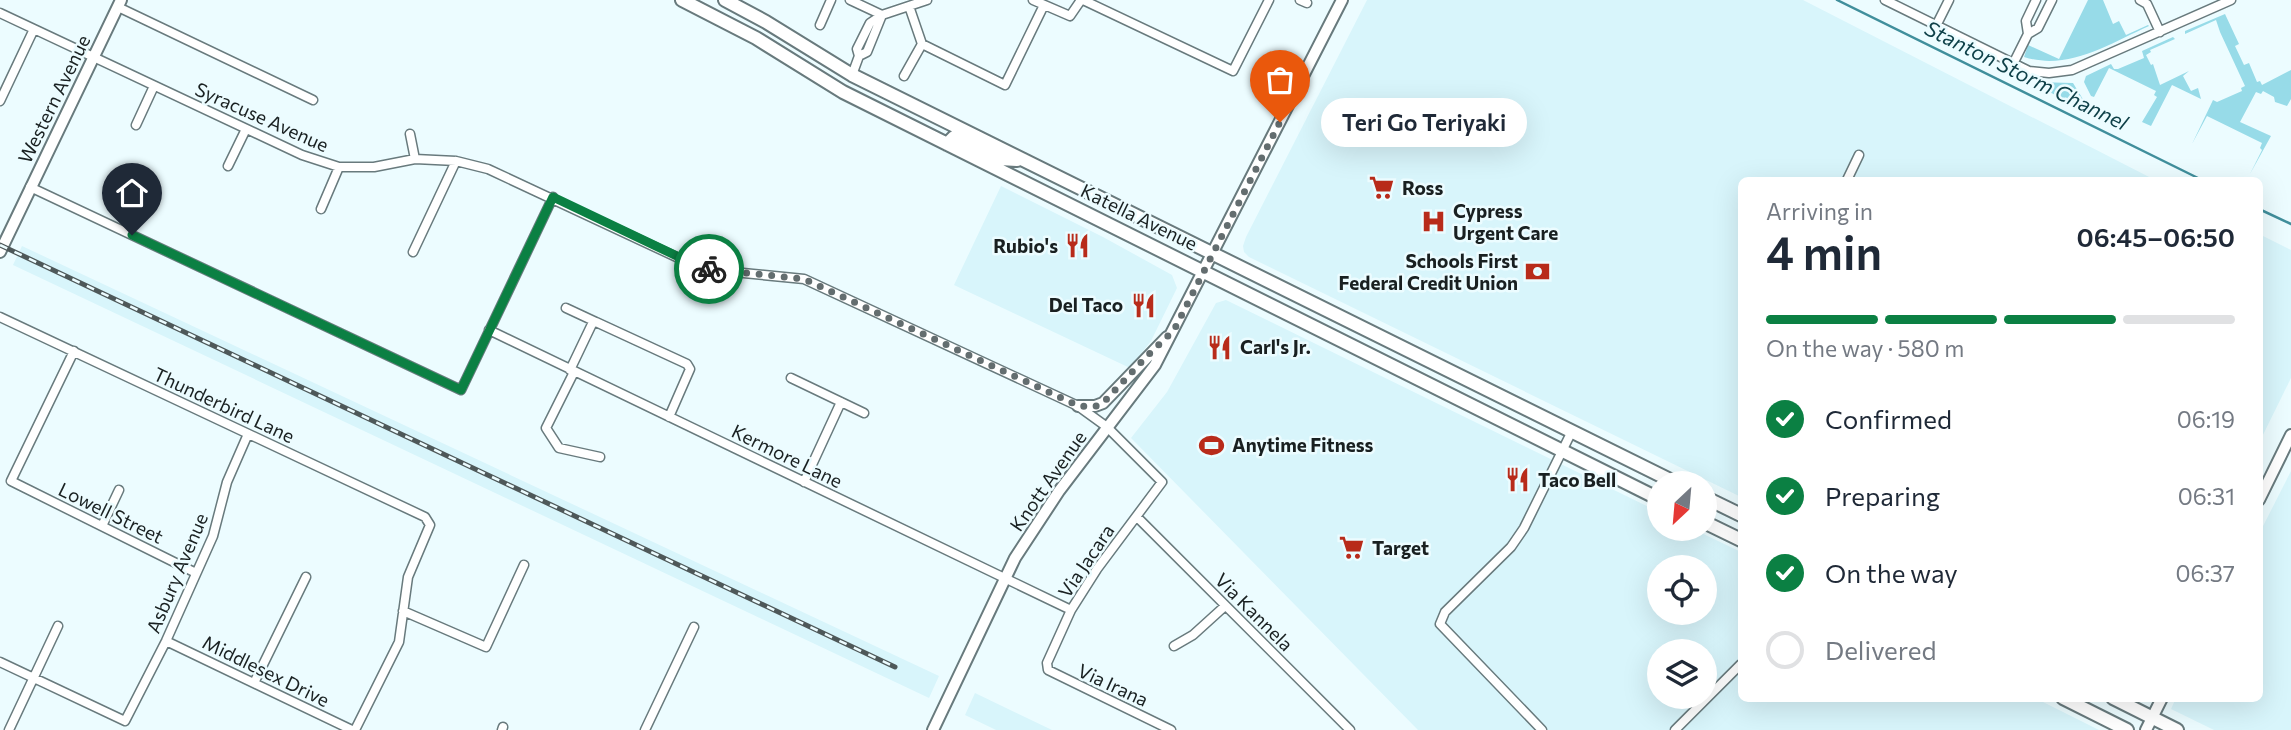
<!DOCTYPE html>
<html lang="en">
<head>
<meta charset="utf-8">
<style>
  :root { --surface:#fff; --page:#f6f6f7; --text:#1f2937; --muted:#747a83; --line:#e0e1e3; --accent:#0b8043 }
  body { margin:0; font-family:Commissioner,sans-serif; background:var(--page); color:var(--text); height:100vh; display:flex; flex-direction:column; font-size:26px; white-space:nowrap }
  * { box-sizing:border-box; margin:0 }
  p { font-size:23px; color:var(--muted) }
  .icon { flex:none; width:38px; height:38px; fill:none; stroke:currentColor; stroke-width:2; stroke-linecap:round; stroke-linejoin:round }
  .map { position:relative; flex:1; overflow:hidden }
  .drawer { position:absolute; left:1738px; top:177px; width:525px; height:525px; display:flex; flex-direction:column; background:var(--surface); border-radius:10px; box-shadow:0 7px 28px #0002 }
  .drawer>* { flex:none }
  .needle { width:46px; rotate:206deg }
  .tools { position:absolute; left:1647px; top:471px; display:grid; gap:14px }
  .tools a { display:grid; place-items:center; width:70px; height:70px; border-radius:50%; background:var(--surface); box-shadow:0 7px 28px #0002; font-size:35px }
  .pin { position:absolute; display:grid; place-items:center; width:60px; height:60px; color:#fff; margin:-72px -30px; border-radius:50% 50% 50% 0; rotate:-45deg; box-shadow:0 0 7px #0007 }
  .pin .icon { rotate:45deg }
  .courier { position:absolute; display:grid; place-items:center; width:70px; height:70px; margin:-35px; border:5px solid #0b8043; border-radius:50%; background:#fff; color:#222; box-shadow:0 2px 9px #0007 }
  .bubble { position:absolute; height:49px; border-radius:24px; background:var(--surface); box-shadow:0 7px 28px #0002; font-size:23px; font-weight:600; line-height:49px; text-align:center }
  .head em { font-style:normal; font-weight:600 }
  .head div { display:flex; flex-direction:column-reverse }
  .head { display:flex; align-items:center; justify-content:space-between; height:119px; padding:0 28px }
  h1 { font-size:46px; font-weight:600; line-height:52px }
  .bar { display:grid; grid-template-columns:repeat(4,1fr); gap:10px 7px; align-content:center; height:84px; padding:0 28px }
  .bar i { height:9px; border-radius:5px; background:var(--line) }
  .bar .current { background:var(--accent) }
  .bar p { grid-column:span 4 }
  ol { padding:0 28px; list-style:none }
  li { display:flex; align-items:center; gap:21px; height:77px }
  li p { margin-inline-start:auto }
  li .icon { padding:7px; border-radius:50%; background:var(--accent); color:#fff; stroke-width:4 }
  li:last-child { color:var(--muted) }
  li i { width:38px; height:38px; border:4px solid var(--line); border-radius:50% }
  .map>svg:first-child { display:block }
  .built { fill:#d8f5fb; fill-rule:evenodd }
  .green { fill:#97dbe8 }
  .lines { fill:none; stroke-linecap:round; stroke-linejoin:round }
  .stream { stroke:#408f9c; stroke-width:2.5 }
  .street-casing { stroke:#687a7d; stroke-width:11 }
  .secondary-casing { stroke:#687a7d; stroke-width:14 }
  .primary-casing { stroke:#687a7d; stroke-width:16 }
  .street { stroke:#fff; stroke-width:8 }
  .secondary { stroke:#fff; stroke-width:10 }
  .primary { stroke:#fff; stroke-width:12 }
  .rail-casing { stroke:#4e5859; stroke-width:5 }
  .rail { stroke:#ecfcff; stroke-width:2.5; stroke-dasharray:8; stroke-linecap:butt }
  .done { stroke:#636d6f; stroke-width:7; stroke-dasharray:0 12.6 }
  .route { stroke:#0b8043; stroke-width:9 }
  .labels { text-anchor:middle; stroke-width:5; stroke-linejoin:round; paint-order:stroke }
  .street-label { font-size:19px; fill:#192021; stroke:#ecfcff }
  .poi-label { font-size:19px; font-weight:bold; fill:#192021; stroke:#ecfcff; text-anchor:start }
  .water-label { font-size:21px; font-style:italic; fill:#0f4149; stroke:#ecfcff }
</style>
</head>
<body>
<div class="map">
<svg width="2291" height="730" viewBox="0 0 2291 730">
  <rect width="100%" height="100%" fill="#ecfcff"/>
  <path class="built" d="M1367,0H1803L2155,180H1741V497L1249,257L1244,252L1243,246L1246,237Z
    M1001,186L1103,237L1172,275L1177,288L1151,341L1130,368L954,285Z
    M2259,234L2291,250V378L2259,443Z
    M22,246L939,676L929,698L13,265Z
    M1226,300L1659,512V528L1693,529L1741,552V698H2035L2099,730H1418L1131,438L1167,392L1216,303ZM1659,567H1704V612H1659ZM1659,651H1704V696H1659Z
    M2291,471V730H2214L2171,709L2176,698H2259V534Z
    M975,693L1052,730H996L965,715Z"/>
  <path class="green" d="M2088,0H2103L2113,24L2119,21L2126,35L2148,25L2149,26C2109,44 2068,71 2024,57L2028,45L2059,59Z
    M2225,14L2239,44L2235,46L2244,65L2249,63L2257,82L2260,81L2262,85L2291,70V99L2287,106L2275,102L2274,97L2263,91L2261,94L2256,92L2240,122L2271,136L2250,174L2262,150L2260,148L2262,143L2207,116L2192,144L2213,100L2217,102L2242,91L2241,88L2245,86L2220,32L2216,20L2185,34V31Z
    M2173,37L2175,39L2150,50L2151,52L2146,55L2151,65L2153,64L2160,85L2189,71L2183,76L2191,91L2198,88L2201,99L2172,85L2151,126L2142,122L2157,97L2154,95L2156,91L2109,68L2094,97L2091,96L2084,82L2086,76L2111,64L2114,69H2118L2144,58L2142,51Z
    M2035,82L2073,83L2092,114L2034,84Z"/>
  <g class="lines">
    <path class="stream" d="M1837,0L2202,180
      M2259,209L2291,224"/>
    <defs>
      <path id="street" d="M850,0L882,15
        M1033,0L1070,16L1081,0
        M1083,0L1233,71L1269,0
        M1300,0L1307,3
        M1885,0L2029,71L2049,73L2072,70L2231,0
        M2140,0L2147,4L2160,32
        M909,6L922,44L1005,85L1044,5
        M118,7L313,100
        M0,13L302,155L339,167H374L415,159L456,161L488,169L702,269L804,279L1078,406L1107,427L1162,482L1097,569L1071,610L1047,663L1048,670L1171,730
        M820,25L831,0
        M1936,26L1949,0
        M2028,34L2038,28L2052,0
        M859,56L867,52L882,15
        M2013,64L2028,34L2026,21L2036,0
        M852,75L859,56L857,49L870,23L882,15L927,0
        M904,76L922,44
        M0,101L34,29
        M136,125L154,86
        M410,134L415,159
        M228,166L246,129
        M1847,180L1859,155
        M30,187L461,390L553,197
        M321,209L339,167
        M413,252L456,161
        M566,308L596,322
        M0,317L425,517L430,525L408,577L399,642L355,730
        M489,330L1071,610
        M74,351L11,481L196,573
        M570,370L592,324L596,322L687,364L690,369L669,417
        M574,372L546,428L559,448L600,457
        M791,378L864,413
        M804,482L841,402
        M1137,517L1350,730
        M102,526L119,490
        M403,611L486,647L524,565
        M166,641L352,730
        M1174,646L1193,635L1225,606
        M0,662L125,721L166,641L213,536L227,482L248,434
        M254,683L306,577
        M9,730L58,626
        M502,730L503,727
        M645,730L694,627
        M1542,730L1440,624L1445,612L1511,547L1524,528L1571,433
        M1675,730L1741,664"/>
      <path id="secondary" d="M0,252L121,0
        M1078,406H1095L1103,403L1167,337
        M2259,500L2291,435
        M933,730L1015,558L1059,491L1155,365L1342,0
        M2146,730L2162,698"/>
      <path id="primary" d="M682,0L756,38L843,92L1659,499
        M725,0L766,22L852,75L1676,483
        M947,144L954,137L1000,159L1017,160
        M1704,497L1741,515
        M1704,522L1741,540
        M2063,698L2127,730
        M2113,698L2177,730"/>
    </defs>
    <use href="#street" class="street-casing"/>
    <use href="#secondary" class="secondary-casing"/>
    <use href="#primary" class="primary-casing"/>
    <use href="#street" class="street"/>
    <use href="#secondary" class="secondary"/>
    <use href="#primary" class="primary"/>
    <defs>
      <path id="rail" d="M0,245L895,667"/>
    </defs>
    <use href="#rail" class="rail-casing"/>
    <use href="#rail" class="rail"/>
  </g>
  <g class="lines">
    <path class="done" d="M709,269L804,279L1079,406L1094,407L1103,403L1146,357L1174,330L1280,122"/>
    <path class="route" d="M132,235L461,390L553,197L702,268L709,269"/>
  </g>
  <defs>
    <symbol id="supermarket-bare" viewBox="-9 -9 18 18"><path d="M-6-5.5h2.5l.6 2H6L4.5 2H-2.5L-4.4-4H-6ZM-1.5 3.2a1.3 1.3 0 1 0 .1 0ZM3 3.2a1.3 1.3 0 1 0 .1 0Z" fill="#b82b1a" stroke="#ecfcff" stroke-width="2.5" paint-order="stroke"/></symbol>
    <symbol id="hospital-bare" viewBox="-9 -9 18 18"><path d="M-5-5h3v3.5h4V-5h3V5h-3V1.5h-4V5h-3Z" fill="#b82b1a" stroke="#ecfcff" stroke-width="2.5" paint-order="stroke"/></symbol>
    <symbol id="restaurant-bare" viewBox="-9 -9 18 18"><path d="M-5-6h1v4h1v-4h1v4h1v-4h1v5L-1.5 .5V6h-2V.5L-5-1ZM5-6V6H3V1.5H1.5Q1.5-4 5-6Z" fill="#b82b1a" stroke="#ecfcff" stroke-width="2.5" paint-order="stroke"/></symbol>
    <symbol id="bank-bare" viewBox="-9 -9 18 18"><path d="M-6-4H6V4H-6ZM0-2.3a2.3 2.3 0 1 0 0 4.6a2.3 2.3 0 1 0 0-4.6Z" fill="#b82b1a" stroke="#ecfcff" stroke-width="2.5" paint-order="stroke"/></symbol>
    <symbol id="stadium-bare" viewBox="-9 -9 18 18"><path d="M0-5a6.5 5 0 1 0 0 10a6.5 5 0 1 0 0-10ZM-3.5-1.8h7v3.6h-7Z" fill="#b82b1a" stroke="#ecfcff" stroke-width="2.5" paint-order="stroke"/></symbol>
  </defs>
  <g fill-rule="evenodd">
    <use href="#supermarket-bare" x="1364" y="170" width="35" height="35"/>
    <use href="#hospital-bare" x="1416" y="204" width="35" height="35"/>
    <use href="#restaurant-bare" x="1060" y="228" width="35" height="35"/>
    <use href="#bank-bare" x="1520" y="254" width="35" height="35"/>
    <use href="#restaurant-bare" x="1126" y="288" width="35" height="35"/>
    <use href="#restaurant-bare" x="1202" y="330" width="35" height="35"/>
    <use href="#stadium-bare" x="1194" y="428" width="35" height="35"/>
    <use href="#restaurant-bare" x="1500" y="462" width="35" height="35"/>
    <use href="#supermarket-bare" x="1334" y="530" width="35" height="35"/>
  </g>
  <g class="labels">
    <g class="street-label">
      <text transform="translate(54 99) rotate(-64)" y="7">Western Avenue</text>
      <text transform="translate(262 117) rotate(24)" y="7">Syracuse Avenue</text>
      <text transform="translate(1139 217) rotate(26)" y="7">Katella Avenue</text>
      <text transform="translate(224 405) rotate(25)" y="7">Thunderbird Lane</text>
      <text transform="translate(787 456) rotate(26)" y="7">Kermore Lane</text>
      <text transform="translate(1048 481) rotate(-55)" y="7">Knott Avenue</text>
      <text transform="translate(111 513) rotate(26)" y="7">Lowell Street</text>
      <text transform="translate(1086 561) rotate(-56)" y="7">Via Jacara</text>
      <text transform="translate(177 573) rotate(-67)" y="7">Asbury Avenue</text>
      <text transform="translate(1254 612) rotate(45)" y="7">Via Kannela</text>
      <text transform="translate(266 671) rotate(26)" y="7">Middlesex Drive</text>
      <text transform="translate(1113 685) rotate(25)" y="7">Via Irana</text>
    </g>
    <g class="poi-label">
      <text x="1402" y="195">Ross</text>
      <text x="1453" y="218">Cypress<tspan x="1453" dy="22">Urgent Care</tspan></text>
      <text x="1058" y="253" text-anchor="end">Rubio's</text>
      <text x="1518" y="268" text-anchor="end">Schools First<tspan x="1518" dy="22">Federal Credit Union</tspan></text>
      <text x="1123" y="312" text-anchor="end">Del Taco</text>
      <text x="1240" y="354">Carl's Jr.</text>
      <text x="1232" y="452">Anytime Fitness</text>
      <text x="1538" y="487">Taco Bell</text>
      <text x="1372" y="555">Target</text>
    </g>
    <g class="water-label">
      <text transform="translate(2026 76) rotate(26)" y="7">Stanton Storm Channel</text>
    </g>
  </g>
</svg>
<div class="tools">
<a><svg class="needle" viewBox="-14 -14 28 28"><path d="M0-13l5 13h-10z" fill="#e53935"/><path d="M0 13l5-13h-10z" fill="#747a83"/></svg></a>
<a><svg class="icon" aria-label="locate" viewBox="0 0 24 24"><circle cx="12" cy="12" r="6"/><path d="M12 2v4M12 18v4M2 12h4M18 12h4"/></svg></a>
<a><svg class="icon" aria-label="layers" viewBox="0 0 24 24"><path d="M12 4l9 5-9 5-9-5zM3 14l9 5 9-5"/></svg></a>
</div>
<div class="pin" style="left:1280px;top:122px;background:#ea580c"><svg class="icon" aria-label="bag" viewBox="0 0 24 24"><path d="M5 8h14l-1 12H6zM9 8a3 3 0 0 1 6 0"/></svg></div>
<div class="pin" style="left:132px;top:235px;background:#1f2937"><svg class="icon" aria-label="home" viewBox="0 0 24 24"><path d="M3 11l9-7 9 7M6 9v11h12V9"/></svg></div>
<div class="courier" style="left:709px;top:269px"><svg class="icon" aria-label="bike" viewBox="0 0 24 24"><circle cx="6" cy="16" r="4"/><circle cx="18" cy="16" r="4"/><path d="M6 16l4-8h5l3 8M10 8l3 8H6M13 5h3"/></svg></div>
<div class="bubble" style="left:1321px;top:98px;width:206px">Teri Go Teriyaki</div>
<section class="drawer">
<div class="head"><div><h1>4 min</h1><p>Arriving in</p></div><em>06:45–06:50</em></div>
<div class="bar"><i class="current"></i><i class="current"></i><i class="current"></i><i></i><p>On the way · 580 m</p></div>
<ol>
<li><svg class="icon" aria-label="check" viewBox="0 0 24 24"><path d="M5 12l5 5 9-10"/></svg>Confirmed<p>06:19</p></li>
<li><svg class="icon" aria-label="check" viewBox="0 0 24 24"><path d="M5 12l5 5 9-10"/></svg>Preparing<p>06:31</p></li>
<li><svg class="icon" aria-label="check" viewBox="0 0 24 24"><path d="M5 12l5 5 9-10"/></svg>On the way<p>06:37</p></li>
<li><i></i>Delivered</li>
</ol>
</section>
</div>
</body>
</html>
